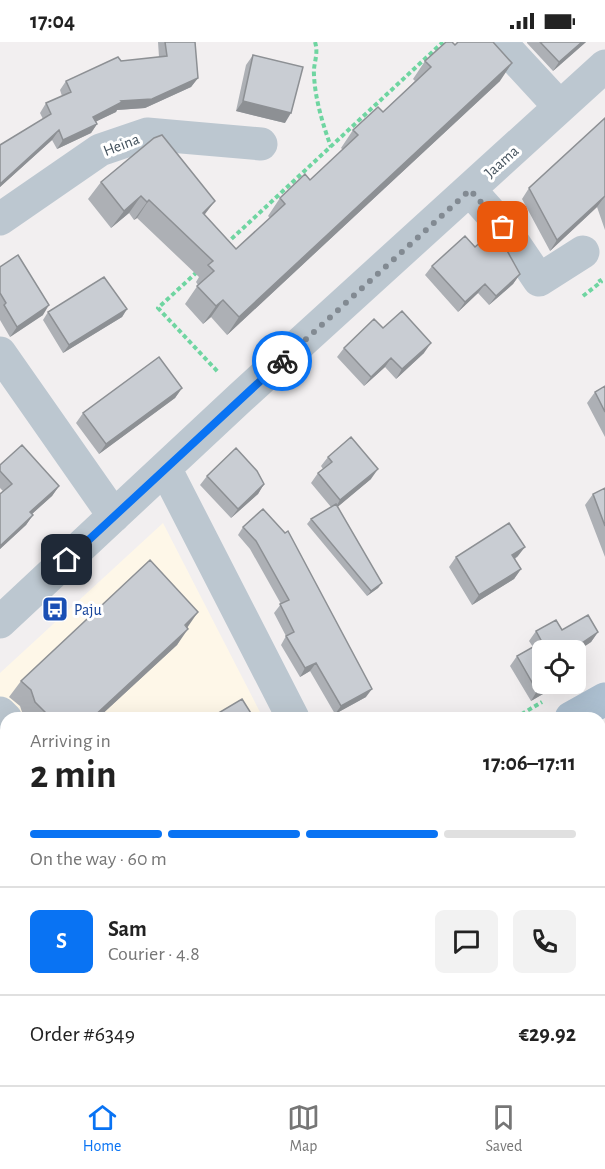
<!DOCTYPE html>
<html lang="en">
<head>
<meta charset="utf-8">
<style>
  :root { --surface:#fff; --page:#f2f2f2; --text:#222; --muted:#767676; --line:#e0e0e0; --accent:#0973f3 }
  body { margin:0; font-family:"Alegreya Sans",sans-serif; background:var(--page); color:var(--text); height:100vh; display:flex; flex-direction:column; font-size:22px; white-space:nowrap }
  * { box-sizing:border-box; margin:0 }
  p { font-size:20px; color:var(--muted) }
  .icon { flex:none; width:33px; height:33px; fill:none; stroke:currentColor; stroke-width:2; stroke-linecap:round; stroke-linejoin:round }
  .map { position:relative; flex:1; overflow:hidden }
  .drawer { position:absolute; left:0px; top:670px; width:606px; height:374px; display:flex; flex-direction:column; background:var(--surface); border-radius:18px 18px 0 0; box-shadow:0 6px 24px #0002 }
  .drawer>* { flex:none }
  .tools { position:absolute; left:532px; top:598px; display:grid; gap:12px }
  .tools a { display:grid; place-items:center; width:54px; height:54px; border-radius:9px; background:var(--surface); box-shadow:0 6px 24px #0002; font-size:30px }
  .pin { position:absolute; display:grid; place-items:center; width:51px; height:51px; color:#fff; margin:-26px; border-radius:12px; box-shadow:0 3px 9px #0006 }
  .courier { position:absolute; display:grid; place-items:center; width:60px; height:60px; margin:-30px; border:4px solid #0973f3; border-radius:50%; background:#fff; color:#222; box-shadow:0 2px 8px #0007 }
  .head em { font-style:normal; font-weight:600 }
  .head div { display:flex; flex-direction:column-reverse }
  .head { display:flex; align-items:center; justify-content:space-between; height:102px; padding:0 30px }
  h1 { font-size:39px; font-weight:600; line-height:45px }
  .bar { display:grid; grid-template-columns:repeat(4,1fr); gap:9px 6px; align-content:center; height:72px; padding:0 30px }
  .bar i { height:8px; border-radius:4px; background:var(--line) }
  .bar .on { background:var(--accent) }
  .bar p { grid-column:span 4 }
  .line { display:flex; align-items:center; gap:15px; padding:0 30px; border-top:2px solid var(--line) }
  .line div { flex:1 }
  .round { display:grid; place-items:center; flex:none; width:63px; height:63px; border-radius:9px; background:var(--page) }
  .status { display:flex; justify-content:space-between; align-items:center; height:42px; padding:0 30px; background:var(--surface); direction:ltr }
  .status svg { height:16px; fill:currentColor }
  .tab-bar { display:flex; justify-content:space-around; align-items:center; height:84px; border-top:2px solid var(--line); background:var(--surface); font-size:16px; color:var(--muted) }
  .tab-bar a { display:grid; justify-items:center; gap:3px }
  .tab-bar .on { color:var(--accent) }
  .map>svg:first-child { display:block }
  .commercial { fill:#fef7e8 }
  .education { fill:#e3e0e1 }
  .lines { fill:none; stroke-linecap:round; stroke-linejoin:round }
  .path { stroke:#6fd5a1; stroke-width:4; stroke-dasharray:4.5 3; stroke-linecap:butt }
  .minor { stroke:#bcc7d0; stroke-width:33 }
  .major { stroke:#adc0d1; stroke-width:33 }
  .wall { fill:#adb0b5 }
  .shaded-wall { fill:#8d9094 }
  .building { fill:#c9cdd3; stroke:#8d9094; stroke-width:1.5 }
  .done { stroke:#828a92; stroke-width:6; stroke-dasharray:0 10.8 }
  .route { stroke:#0973f3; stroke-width:8 }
  .labels { text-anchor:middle; stroke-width:6; stroke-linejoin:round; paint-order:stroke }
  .street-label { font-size:16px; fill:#46545f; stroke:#fff }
  .transit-label { font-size:16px; fill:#164399; stroke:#fff; text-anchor:start }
</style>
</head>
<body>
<div class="status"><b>17:04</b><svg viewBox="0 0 49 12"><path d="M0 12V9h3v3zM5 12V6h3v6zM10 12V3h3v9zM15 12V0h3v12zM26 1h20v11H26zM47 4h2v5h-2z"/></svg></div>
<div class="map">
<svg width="605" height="1043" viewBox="0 0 605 1043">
  <rect width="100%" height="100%" fill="#f2eff0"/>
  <path class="commercial" d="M163,481L263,676H6V700L0,691V631Z
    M0,929H6V1038H169L161,1043H0Z"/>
  <path class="education" d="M254,1038H458L461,1043H258Z"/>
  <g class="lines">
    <path class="path" d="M315,0C319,13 313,21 314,33C315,57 323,83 331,105
      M226,202L443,0
      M197,230L158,266L219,331
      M583,254L601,240L599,237
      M515,676L542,660
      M600,697L605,705
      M238,1038L241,1043"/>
    <path class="minor" d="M500,0L560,65
      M470,148L503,185L539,238L583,210
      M0,177L100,108L147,92L261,102
      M0,311L114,474
      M165,426L293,676
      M0,580L241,355L605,24
      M0,671L6,677
      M0,809L5,840L6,872
      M479,1038L482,1043"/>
    <path class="major" d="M571,676L605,657
      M0,884L6,882"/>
  </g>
  <path class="wall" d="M158,0H195L198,36L191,45L145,66L117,68L116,70L96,79L97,82L91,91L57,107L52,98L0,145V103L43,77L40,71L46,61L62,54L60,48L66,39L121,19L159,15Z
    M527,0H586L553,29L527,1Z
    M455,3L500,39L227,293L211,275L203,282L185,262L198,243L196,240L199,235L137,176L134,178L129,171L111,186L88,157L101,140L205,173L236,207L270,176L268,174L280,156L310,138L343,108L341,106L353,88L383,70L415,39L413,37L425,19Z
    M253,13L285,81L236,69L246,23Z
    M605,76V188L597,165L550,209L522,157L529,146Z
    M475,205L520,232L513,242L489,263L478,251L458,270L425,233L432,224Z
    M0,225L43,273L10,295L0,278Z
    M127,267L122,275L63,311L43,278L48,270Z
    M383,286L424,311L396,337L385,325L364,344L337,315L344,306Z
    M605,344V395L587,361L595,350Z
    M182,346L175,356L99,412L76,381L83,371Z
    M328,415L371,437L337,465L382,541L378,546L367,554L307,482L311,477L331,465L311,441L318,431L323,427L321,424Z
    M0,423L59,444L52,454L32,472L33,473L26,483L0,507V452L3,449L0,446Z
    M207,434L264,442L258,452L231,476L200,443Z
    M605,446V515L585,463L593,452Z
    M263,467L366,655L335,672L310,629L300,635L281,603L286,594L274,571L281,562L250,507L238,493L243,485Z
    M518,514L515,517L521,527L514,537L472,563L449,525L456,515Z
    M187,586L177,603L98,676H24L20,664L9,655L21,639Z
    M562,588L598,590L591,600L576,610V609H543V642H560L531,659L510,624L517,614L533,605L529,599L536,589Z
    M605,742V793L600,784V744Z
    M605,858V903L600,894V862Z
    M38,1038H150L147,1043H41Z"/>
  <path class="shaded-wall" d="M582,0H586L553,29L559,20Z
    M512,21L500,39L227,293L239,275Z
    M198,36L191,45L145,66L117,68L116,70L87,84L93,75L121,59Z
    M243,59L291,71L285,81L236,69Z
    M97,82L91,91L57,107L63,98Z
    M59,88L52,98L0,145V142Z
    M141,154L129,171L111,186L124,169Z
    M605,154L597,165L550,209L557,198Z
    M149,158L137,176L134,178L147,160Z
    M215,159L202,176L203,171Z
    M520,232L513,242L489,263L496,254Z
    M485,242L478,251L458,270L465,260Z
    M223,258L211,275L203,282L216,264Z
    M49,263L43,273L10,295L17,285Z
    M127,267L122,275L63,311L69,303Z
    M431,301L424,311L396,337L402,327Z
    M391,316L385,325L364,344L371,335Z
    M182,346L175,356L99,412L106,402Z
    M378,427L371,437L334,468L340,458Z
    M264,442L258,452L231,476L238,467Z
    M59,444L52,454L23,480L30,470Z
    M33,473L26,483L0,507V504Z
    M525,505L518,514L506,522L512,513Z
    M521,527L514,537L472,563L479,553Z
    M382,541L378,546L367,554L371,549Z
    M198,570L187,586L185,583Z
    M188,587L177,603L98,676H92Z
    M598,590L591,600L576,610V609H570Z
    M316,621L310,629L300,635L305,626Z
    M550,642H560L531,659L537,649Z
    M372,647L366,655L335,672L341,664Z
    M605,981V989L600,992V984Z
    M143,1038H150L147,1043H135Z"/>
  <path class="building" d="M165,0H195L198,36L152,57L121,59L122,60L93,75L97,82L63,98L59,88L0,142V103L51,72L46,61L71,50L66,39L118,15L121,19L167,14Z
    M446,0H452L455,3L458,0H493L512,21L239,275L223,258L216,264L197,244L214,229L208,223L213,219L149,158L147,160L141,154L124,169L101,140L154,96L162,93L215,159L203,171L236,207L285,162L280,156L305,132L310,138L358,93L353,88L378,65L383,70L431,25L425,19Z
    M540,0H582L559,20Z
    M253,13L303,25L291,71L243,59Z
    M605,76V154L557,198L529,146Z
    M495,187L520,232L496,254L485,242L465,260L432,224L465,194L475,205Z
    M18,213L49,263L17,285L4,263L6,261L0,251V225Z
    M104,235L127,267L69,303L48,270Z
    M402,269L431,301L402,327L391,316L371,335L344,306L374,277L383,286Z
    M159,315L182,346L106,402L83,371Z
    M605,344V370L595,350Z
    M351,395L378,427L340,458L318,431L332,420L328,415Z
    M22,403L59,444L30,470L33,473L0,504V452L12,442L0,429V423Z
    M236,406L257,429L264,442L238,467L207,434Z
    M605,446V484L593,452Z
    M336,462L382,541L371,549L311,477Z
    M263,467L285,491L288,489L372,647L341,664L316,621L305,626L286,594L294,590L280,562L289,558L256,499L243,485Z
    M509,481L525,505L512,513L521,527L479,553L456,515Z
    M150,518L198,570L185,583L188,587L92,676H51L35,660L31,648L21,639Z
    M588,573L598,590L570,609H543V642H550L537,649L517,614L542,600L536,589L556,578L562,588Z
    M242,657L254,676H210Z
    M605,742V763L600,755V744Z
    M605,858V874L600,865V862Z
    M605,931V981L600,984V934Z
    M56,1038H143L135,1043H59Z
    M343,1038H475L477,1041L473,1043H335Z"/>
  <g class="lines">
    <path class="done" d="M282,319L470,148L503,185"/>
    <path class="route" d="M67,518L282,319"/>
  </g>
  <defs>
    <symbol id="bus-square" viewBox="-11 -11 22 22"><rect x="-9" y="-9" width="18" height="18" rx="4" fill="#1a4fb4" stroke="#fff"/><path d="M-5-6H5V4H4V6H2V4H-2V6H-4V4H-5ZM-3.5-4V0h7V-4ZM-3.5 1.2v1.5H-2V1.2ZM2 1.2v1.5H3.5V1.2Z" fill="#fff"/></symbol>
  </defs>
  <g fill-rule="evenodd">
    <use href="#bus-square" x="40" y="552" width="30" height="30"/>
  </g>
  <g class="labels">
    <g class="street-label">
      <text transform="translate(121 102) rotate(-21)" y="6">Heina</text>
      <text transform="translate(501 119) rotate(-42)" y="6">Jaama</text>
    </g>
    <g class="transit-label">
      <text x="74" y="573">Paju</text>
    </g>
  </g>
</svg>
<div class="tools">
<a><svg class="icon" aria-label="locate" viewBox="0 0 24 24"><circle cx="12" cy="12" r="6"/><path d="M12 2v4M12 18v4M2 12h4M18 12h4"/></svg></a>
</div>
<div class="pin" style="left:503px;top:185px;background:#ea580c"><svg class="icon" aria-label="bag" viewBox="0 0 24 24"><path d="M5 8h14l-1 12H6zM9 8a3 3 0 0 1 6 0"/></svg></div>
<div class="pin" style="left:67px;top:518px;background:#1f2937"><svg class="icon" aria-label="home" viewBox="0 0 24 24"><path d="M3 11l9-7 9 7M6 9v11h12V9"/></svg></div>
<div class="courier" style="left:282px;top:319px"><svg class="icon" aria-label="bike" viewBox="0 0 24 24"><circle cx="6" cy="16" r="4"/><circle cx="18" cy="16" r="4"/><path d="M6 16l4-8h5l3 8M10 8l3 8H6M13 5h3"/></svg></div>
<section class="drawer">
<div class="head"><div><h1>2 min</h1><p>Arriving in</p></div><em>17:06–17:11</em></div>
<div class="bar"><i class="on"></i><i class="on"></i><i class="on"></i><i></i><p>On the way · 60 m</p></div>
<div class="line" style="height:108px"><b class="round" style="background:var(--accent);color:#fff">S</b><div><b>Sam</b><p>Courier · 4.8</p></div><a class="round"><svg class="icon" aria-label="chat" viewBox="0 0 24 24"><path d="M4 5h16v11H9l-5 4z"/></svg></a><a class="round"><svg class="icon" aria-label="phone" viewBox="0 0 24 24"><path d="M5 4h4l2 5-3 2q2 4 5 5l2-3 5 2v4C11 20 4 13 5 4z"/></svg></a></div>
<div class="line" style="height:78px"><div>Order #6349</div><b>€29.92</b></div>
</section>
</div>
<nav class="tab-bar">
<a class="on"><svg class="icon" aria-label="home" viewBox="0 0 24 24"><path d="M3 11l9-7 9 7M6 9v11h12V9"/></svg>Home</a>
<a><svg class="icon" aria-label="map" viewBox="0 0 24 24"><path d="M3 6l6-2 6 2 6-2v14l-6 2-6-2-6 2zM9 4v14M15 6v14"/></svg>Map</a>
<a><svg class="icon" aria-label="saved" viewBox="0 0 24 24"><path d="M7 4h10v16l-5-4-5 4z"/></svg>Saved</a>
</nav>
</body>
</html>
